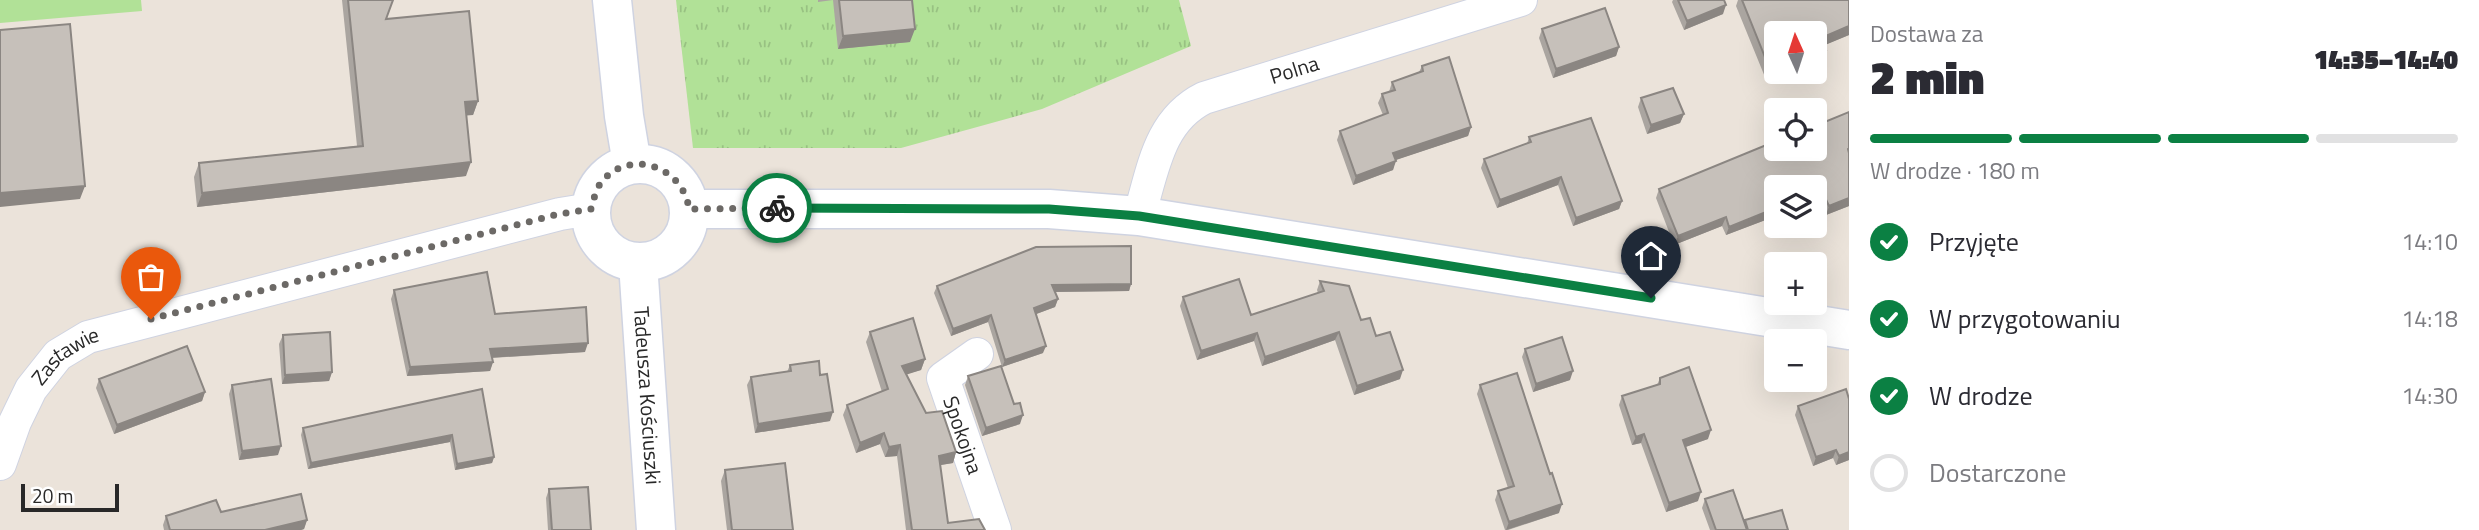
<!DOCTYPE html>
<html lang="pl">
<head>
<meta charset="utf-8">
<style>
  :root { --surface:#fff; --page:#f2f2f3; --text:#2b2b33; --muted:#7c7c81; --line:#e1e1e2; --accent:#0b8043 }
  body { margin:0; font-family:"Titillium Web",sans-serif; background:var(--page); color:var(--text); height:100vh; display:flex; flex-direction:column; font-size:26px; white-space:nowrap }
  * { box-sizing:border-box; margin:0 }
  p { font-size:23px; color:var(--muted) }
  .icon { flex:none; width:38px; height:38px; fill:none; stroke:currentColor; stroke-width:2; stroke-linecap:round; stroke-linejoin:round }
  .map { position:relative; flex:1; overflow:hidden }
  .panel { display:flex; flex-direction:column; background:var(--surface); width:630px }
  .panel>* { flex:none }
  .needle { width:46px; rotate:357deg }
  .controls { position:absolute; left:1764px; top:21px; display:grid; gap:14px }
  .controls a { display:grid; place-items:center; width:63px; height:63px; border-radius:7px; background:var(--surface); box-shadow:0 7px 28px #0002; font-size:35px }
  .scale { position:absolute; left:21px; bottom:18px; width:98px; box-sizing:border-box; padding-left:7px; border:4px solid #282828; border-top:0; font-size:19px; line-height:24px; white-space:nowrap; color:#282828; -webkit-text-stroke:5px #fff; paint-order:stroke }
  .pin { position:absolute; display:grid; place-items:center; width:60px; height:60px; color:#fff; margin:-72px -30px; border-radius:50% 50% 50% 0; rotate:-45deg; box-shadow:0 0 7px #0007 }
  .pin .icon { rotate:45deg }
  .courier { position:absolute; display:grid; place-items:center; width:70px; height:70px; margin:-35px; border:5px solid #0b8043; border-radius:50%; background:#fff; color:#222; box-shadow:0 2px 9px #0007 }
  .summary em { font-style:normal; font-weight:800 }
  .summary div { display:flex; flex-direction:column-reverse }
  .summary { display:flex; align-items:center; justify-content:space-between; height:119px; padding:0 21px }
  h1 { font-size:46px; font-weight:800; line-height:52px }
  .bar { display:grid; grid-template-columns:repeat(4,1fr); gap:10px 7px; align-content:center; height:84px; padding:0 21px }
  .bar i { height:9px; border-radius:5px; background:var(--line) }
  .bar .selected { background:var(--accent) }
  .bar p { grid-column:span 4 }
  ol { padding:0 21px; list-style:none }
  li { display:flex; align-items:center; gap:21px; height:77px }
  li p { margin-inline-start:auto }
  li .icon { padding:7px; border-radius:50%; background:var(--accent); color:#fff; stroke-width:4 }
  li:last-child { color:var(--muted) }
  li i { width:38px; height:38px; border:4px solid var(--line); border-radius:50% }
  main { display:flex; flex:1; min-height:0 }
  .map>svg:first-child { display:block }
  .grass { fill:url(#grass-tufts) }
  .park { fill:#b1e197 }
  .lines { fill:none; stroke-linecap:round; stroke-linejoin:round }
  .minor-casing { stroke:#cfd3e1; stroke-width:34 }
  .tertiary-casing { stroke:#cfd3e1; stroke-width:41 }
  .minor { stroke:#fff; stroke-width:32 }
  .tertiary { stroke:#fff; stroke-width:38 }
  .wall { fill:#aaa5a0 }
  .shaded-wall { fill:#8b8682 }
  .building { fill:#c6c0ba; stroke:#8b8682; stroke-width:2 }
  .done { stroke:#6c6966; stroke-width:7; stroke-dasharray:0 12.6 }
  .route { stroke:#0b8043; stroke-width:9 }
  .labels { text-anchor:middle; stroke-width:5; stroke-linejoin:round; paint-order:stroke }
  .street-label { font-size:21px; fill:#282828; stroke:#fff }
</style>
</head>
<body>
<main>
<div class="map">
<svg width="1849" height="530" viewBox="0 0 1849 530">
  <defs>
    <pattern id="grass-tufts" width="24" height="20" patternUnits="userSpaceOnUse" patternTransform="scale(1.75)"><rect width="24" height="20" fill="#b1e197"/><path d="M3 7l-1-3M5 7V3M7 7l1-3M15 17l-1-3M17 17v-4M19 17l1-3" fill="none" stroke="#98c182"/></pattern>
  </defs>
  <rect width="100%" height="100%" fill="#ebe3da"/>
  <path class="grass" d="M676,0H1179L1191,46L1042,109L901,148H693Z"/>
  <path class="park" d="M0,0H141L142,11L0,23Z"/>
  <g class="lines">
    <defs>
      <g id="minor">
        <path id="s1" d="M1139,216C1153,171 1158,121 1204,98L1521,0"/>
        <path id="s2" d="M977,354L943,378L995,530"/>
        <path id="s3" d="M0,464L15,422L31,389L58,355L88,337L560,214L591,209"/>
      </g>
      <g id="tertiary">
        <path d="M612,0L624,116L632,164"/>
        <circle cx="640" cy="213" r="49"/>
        <path d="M689,209H1049L1139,216L1849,330"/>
        <path id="s4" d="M638,263L656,530"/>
      </g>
    </defs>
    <use href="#minor" class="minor-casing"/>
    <use href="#tertiary" class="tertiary-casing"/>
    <use href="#minor" class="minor"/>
    <use href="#tertiary" class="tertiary"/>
  </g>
  <path class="wall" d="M342,0H393L386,19L478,101L473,115H467L466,176L197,207L194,177L199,163L357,146Z
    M818,0H912L910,42L838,49L833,0L818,2Z
    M1673,0H1724L1723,14L1684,30L1672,2Z
    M1738,0H1849V35L1824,45L1826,50L1823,60L1815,63V33L1776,72H1794L1767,82L1736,6Z
    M1542,29L1619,47L1616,56L1553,78L1539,38Z
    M1422,66L1471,127L1468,136L1395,160L1393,170L1353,185L1337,140L1340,131L1383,115L1378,103L1382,94L1389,92L1392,82L1419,72Z
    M1641,98L1684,114L1680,123L1647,134L1638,107Z
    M1849,112V206L1826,215L1819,199L1815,201V187H1776V216L1726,235L1722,226L1674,245L1656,198L1659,189Z
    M1529,137L1622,201L1619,209L1573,226L1558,185L1497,208L1481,168L1484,159L1527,144Z
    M1320,281L1376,336L1400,379L1354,395L1335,340L1262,366L1254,341L1197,360L1180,306L1183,297L1251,315L1318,293L1317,290Z
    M1131,284L1129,291L1055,292L1058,299L1055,307L1036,314L1043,353L1002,367L988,322L951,336L934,293L937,286Z
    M394,290L585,352L492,358L493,362L490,371L407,376L391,299Z
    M870,332L925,359L921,370L906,374L926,413L956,452L953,463L940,465L948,523L985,530H906L897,456L885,457L880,444L856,453L843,415L847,405L882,392L866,342Z
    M283,335L332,372L329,381L282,384L279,344Z
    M1525,349L1570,380L1533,392L1522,357Z
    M790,365L820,375L830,421L755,433L747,385L751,377L787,372Z
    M968,376L1020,424L982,436L965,385Z
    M1660,378L1708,439L1685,447L1698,501L1666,512L1641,443L1632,445L1619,405L1622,396L1657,385Z
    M99,379L205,392L202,401L114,434L96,388Z
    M232,385L278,455L239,460L229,394Z
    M1480,385L1559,513L1508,530H1505L1495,500L1498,491L1508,488L1477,394Z
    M482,389L494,457L492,463L455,470L450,442L308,469L301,435L303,428Z
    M1849,399V460L1836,465L1833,458L1813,466L1795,415L1798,406Z
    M725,470L793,530H727L721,481Z
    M549,489L591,530H548L546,498Z
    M1705,499L1744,522L1745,520L1788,530H1710L1702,508Z
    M221,512L307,520L304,529L301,530H164L163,525L166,516Z"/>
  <path class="shaded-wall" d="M1726,5L1723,14L1684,30L1687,21Z
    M1849,26V35L1818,48L1821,38Z
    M915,29L910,42L838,49L843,36Z
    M1619,47L1616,56L1553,78L1556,69Z
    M1826,50L1823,60L1815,63V55Z
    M1776,70V72H1794L1767,82L1771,72Z
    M478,101L473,115L460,116L465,102Z
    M1684,114L1680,123L1647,134L1651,125Z
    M1471,127L1468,136L1390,162L1393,153Z
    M1396,161L1393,170L1353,185L1356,176Z
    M471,162L466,176L197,207L202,193Z
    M1561,177L1558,185L1497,208L1500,200Z
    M85,186L80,199L0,207V193Z
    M1822,191L1819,199L1815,201V193Z
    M1849,198V206L1826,215L1829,206Z
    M1622,201L1619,209L1573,226L1576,218Z
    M1776,208V216L1726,235L1729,227Z
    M1726,217L1722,226L1674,245L1678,236Z
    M1131,284L1129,291L1049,292L1052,285Z
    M1058,299L1055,307L1031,316L1034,308Z
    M991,315L988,322L951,336L953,329Z
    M1339,332L1335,340L1262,366L1265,357Z
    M1257,333L1254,341L1197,360L1201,351Z
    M588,343L585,352L487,358L490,349Z
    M1046,346L1043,353L1002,367L1005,360Z
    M925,359L921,370L899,377L902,366Z
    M493,362L490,371L407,376L410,367Z
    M1403,370L1400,379L1354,395L1357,386Z
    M1573,371L1570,380L1533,392L1536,384Z
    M332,372L329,381L282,384L285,375Z
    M205,392L202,401L114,434L117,425Z
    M833,412L830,421L755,433L758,424Z
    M1023,415L1020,424L982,436L986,428Z
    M1711,430L1708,439L1680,449L1683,440Z
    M884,433L880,444L856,453L860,443Z
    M1644,434L1641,443L1632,445L1636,437Z
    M452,435L450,442L308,469L311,463Z
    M900,445L897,456L885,457L889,447Z
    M281,446L278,455L239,460L242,451Z
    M1836,450L1833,458L1813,466L1816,457Z
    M956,452L953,463L935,466L939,456Z
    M1849,452V460L1836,465L1839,456Z
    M494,457L492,463L455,470L457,464Z
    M1701,492L1698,501L1666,512L1669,503Z
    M1562,504L1559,513L1506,530L1509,522Z
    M307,520L304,529L301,530H265Z"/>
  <path class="building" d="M348,0H393L386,19L469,11L478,101L465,102L471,162L202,193L199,163L363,146Z
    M839,0H912L915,29L843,36Z
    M1678,0H1724L1726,5L1687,21Z
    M1742,0H1849V26L1821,38L1826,50L1815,55V33H1776V70L1771,72Z
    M1605,8L1619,47L1556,69L1542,29Z
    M70,24L85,186L0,193V30Z
    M1449,57L1471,127L1393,153L1396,161L1356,176L1340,131L1388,113L1382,94L1395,90L1392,82L1423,71L1422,66Z
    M1673,88L1684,114L1651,125L1641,98Z
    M1849,112V148L1848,149L1849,153V198L1829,206L1822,191L1815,193V187H1776V208L1729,227L1726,217L1678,236L1659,189L1776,141V149H1815V126Z
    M1591,118L1622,201L1576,218L1561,177L1500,200L1484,159L1531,142L1529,137Z
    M1131,246V284L1052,285L1058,299L1034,308L1046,346L1005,360L991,315L953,329L937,286L1036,247Z
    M487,272L495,314L586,307L588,343L490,349L493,362L410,367L394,290Z
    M1239,279L1251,315L1324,291L1320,281L1349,286L1361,320L1370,318L1376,336L1390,332L1403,370L1357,386L1339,332L1265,357L1257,333L1201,351L1183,297Z
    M913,318L925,359L902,366L926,413L942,411L956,452L939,456L948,523L979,519L985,530H912L900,445L889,447L884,433L860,443L847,405L888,389L870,332Z
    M330,332L332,372L285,375L283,335Z
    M1562,337L1573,371L1536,384L1525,349Z
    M187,346L205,392L117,425L99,379Z
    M819,361L820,375L827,374L833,412L758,424L751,377L791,371L790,365Z
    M1001,366L1014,404L1020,403L1023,415L986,428L968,376Z
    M1689,367L1711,430L1683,440L1701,492L1669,503L1644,434L1636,437L1622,396L1660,384V378Z
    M1517,373L1550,474L1552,473L1562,504L1509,522L1498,491L1514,486L1480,385Z
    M271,379L281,446L242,451L232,385Z
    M482,389L494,457L457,464L452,435L311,463L303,428Z
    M1846,389L1849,399V452L1839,456L1836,450L1816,457L1798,406Z
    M785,463L793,530H732L725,470Z
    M588,487L591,530H552L549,489Z
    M1733,490L1747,530H1716L1705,499Z
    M301,494L307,520L265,530H170L166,516L216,500L221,512Z
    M1782,510L1788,530H1748L1745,520Z"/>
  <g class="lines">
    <path class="done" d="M151,319L559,214L591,209C594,199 596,187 604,179C634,148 684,169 689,209L777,208"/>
    <path class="route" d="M777,208L1049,209L1139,216L1651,298"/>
  </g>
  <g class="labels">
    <g class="street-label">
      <text dy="7" stroke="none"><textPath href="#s1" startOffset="234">Polna</textPath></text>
      <text dy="7" stroke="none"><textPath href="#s3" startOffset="130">Zastawie</textPath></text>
      <text dy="7" stroke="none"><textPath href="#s4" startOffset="133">Tadeusza Kościuszki</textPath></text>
      <text dy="7" stroke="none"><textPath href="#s2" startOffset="102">Spokojna</textPath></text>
    </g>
  </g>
</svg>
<div class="controls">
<a><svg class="needle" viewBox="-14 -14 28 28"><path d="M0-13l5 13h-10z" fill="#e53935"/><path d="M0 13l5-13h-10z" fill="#7c7c81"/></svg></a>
<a><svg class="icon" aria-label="locate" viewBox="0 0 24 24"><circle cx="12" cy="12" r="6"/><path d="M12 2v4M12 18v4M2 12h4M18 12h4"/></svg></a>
<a><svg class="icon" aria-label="layers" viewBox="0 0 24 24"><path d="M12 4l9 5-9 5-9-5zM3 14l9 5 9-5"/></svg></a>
<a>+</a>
<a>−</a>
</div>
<div class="scale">20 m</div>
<div class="pin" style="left:151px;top:319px;background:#ea580c"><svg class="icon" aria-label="bag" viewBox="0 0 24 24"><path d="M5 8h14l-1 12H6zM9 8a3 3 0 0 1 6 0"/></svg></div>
<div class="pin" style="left:1651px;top:298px;background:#1f2937"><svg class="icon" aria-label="home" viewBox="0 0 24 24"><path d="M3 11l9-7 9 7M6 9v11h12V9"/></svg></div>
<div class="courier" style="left:777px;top:208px"><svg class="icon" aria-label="bike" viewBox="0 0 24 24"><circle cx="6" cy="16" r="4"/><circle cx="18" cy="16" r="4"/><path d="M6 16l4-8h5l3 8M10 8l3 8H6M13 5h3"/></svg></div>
</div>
<section class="panel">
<div class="summary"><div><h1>2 min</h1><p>Dostawa za</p></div><em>14:35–14:40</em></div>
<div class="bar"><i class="selected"></i><i class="selected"></i><i class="selected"></i><i></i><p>W drodze · 180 m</p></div>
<ol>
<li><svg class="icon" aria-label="check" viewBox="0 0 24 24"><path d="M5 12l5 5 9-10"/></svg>Przyjęte<p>14:10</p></li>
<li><svg class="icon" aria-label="check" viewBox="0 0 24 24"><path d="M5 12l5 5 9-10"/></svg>W przygotowaniu<p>14:18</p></li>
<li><svg class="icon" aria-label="check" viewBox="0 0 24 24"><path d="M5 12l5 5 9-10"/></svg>W drodze<p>14:30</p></li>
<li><i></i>Dostarczone</li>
</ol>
</section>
</main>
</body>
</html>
